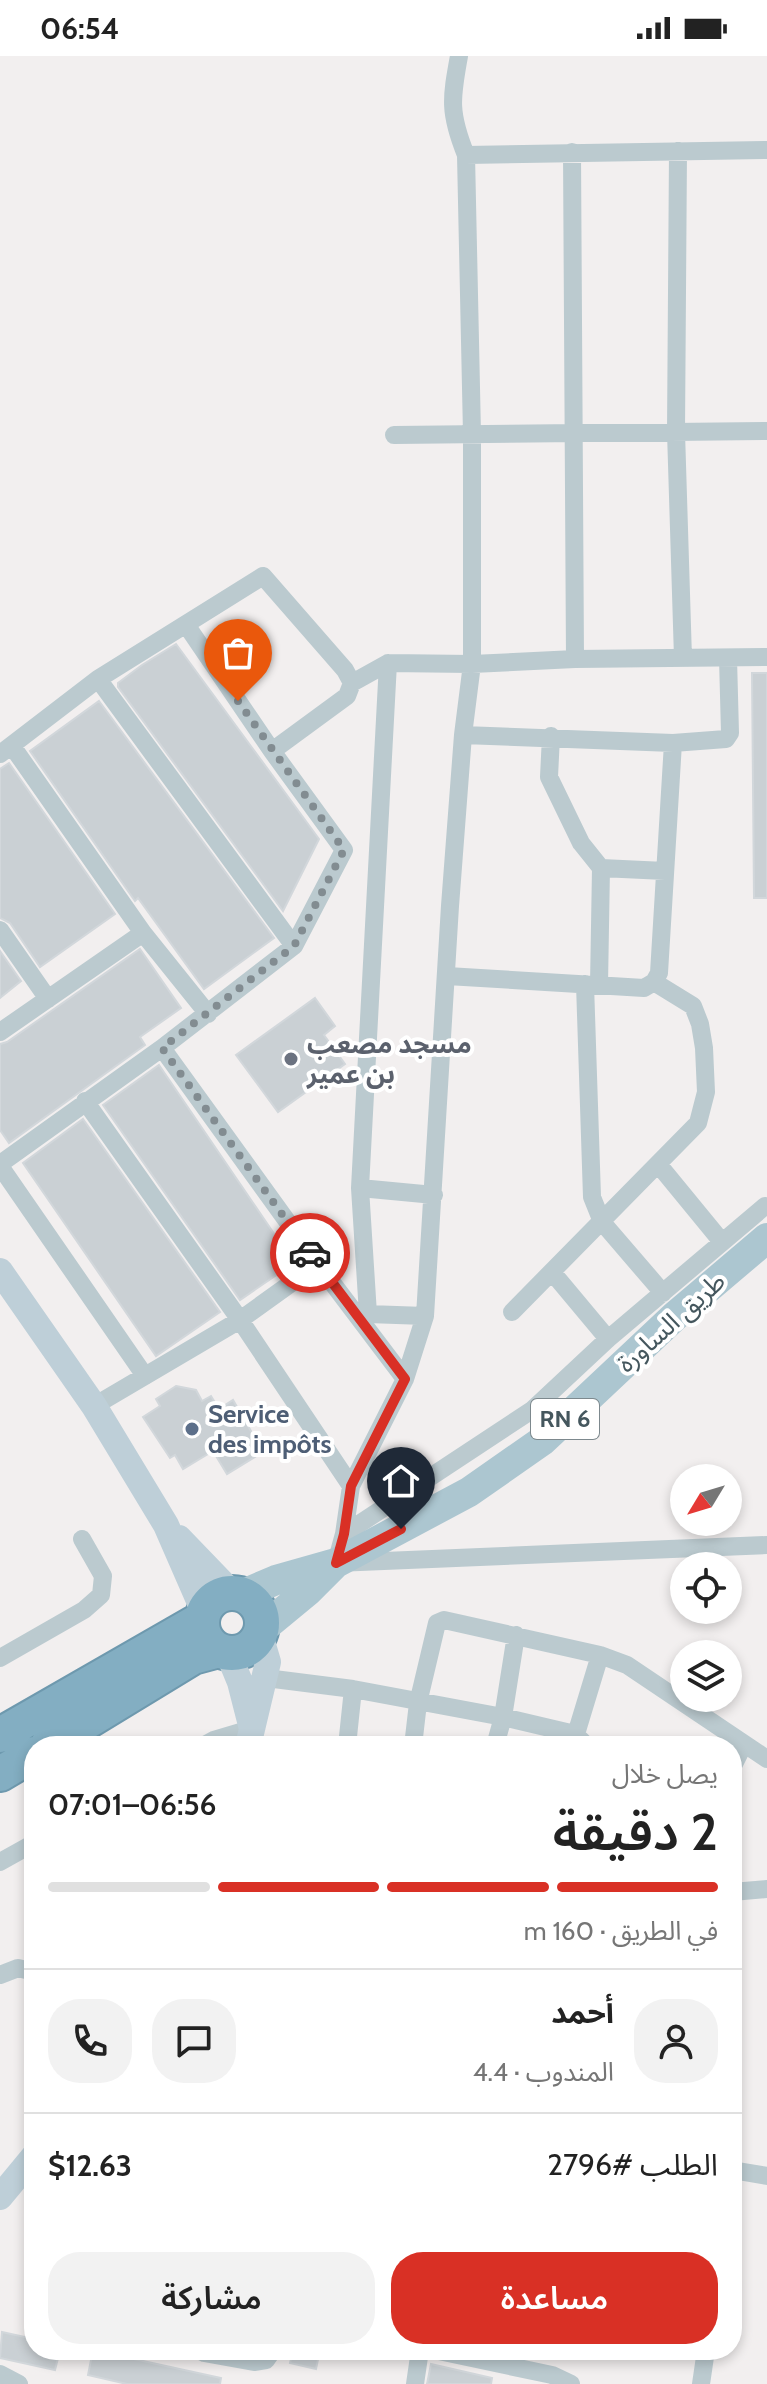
<!DOCTYPE html>
<html lang="ar">
<head>
<meta charset="utf-8">
<style>
  :root { --surface:#fff; --page:#f2f2f2; --text:#222; --muted:#767676; --line:#e0e0e0; --accent:#d93025 }
  body { margin:0; font-family:Cabin,"Noto Sans Arabic",sans-serif; background:var(--page); color:var(--text); direction:rtl; height:100vh; display:flex; flex-direction:column; font-size:30px; white-space:nowrap }
  * { box-sizing:border-box; margin:0 }
  p { font-size:26px; color:var(--muted) }
  .icon { flex:none; width:44px; height:44px; fill:none; stroke:currentColor; stroke-width:2; stroke-linecap:round; stroke-linejoin:round }
  .map { position:relative; flex:1; overflow:hidden; direction:ltr }
  .sheet { position:absolute; left:24px; top:1680px; width:718px; height:624px; display:flex; flex-direction:column; background:var(--surface); border-radius:32px; box-shadow:0 4px 12px #0003; direction:rtl }
  .sheet>* { flex:none }
  .needle { width:52px; rotate:232deg }
  .fabs { position:absolute; left:670px; top:1408px; display:grid; gap:16px }
  .fabs a { display:grid; place-items:center; width:72px; height:72px; border-radius:50%; background:var(--surface); box-shadow:0 4px 12px #0003; font-size:40px }
  .pin { position:absolute; display:grid; place-items:center; width:68px; height:68px; color:#fff; margin:-82px -34px; border-radius:50% 50% 50% 0; rotate:-45deg; box-shadow:0 0 8px #0007 }
  .pin .icon { rotate:45deg }
  .courier { position:absolute; display:grid; place-items:center; width:80px; height:80px; margin:-40px; border:6px solid #d93025; border-radius:50%; background:#fff; color:#222; box-shadow:0 2px 10px #0007 }
  .head em { font-style:normal; font-weight:600 }
  .head div { display:flex; flex-direction:column-reverse }
  .head { display:flex; align-items:center; justify-content:space-between; height:136px; padding:0 24px }
  h1 { font-size:52px; font-weight:600; line-height:60px }
  .bar { display:grid; grid-template-columns:repeat(4,1fr); gap:12px 8px; align-content:center; height:96px; padding:0 24px }
  .bar i { height:10px; border-radius:6px; background:var(--line) }
  .bar .on { background:var(--accent) }
  .bar p { grid-column:span 4 }
  .line { display:flex; align-items:center; gap:20px; padding:0 24px; border-top:2px solid var(--line) }
  .line div { flex:1 }
  .round { display:grid; place-items:center; flex:none; width:84px; height:84px; border-radius:32px; background:var(--page) }
  .button { display:flex; gap:16px; margin-top:auto; padding:16px 24px }
  .button a { flex:1; height:92px; border-radius:32px; background:var(--accent); color:#fff; font-size:32px; font-weight:600; line-height:92px; text-align:center }
  .button a+a { background:var(--page); color:var(--text) }
  .status { display:flex; justify-content:space-between; align-items:center; height:56px; padding:0 40px; background:var(--surface); direction:ltr }
  .status svg { height:22px; fill:currentColor }
  .map>svg:first-child { display:block }
  .building { fill:#cad0d4; stroke:#d2d7db; stroke-width:2 }
  .lines { fill:none; stroke-linecap:round; stroke-linejoin:round }
  .highway-casing { stroke:#6e99ae; stroke-width:38 }
  .street { stroke:#bbcacf; stroke-width:18 }
  .secondary { stroke:#becfd8; stroke-width:26 }
  .primary { stroke:#acc6d0; stroke-width:30 }
  .highway { stroke:#83aec2; stroke-width:34 }
  .done { stroke:#828c91; stroke-width:8; stroke-dasharray:0 14.4 }
  .route { stroke:#d93025; stroke-width:10 }
  .worship-dot { fill:#6b7280; stroke:#fff; stroke-width:3 }
  .service-dot { fill:#5c6f8a; stroke:#fff; stroke-width:3 }
  .labels { text-anchor:middle; stroke-width:8; stroke-linejoin:round; paint-order:stroke }
  .shield { fill:#fff; stroke:#7d898e; stroke-width:2 }
  .shield-label { font-size:24px; font-weight:bold; fill:#45575e }
  .worship-label { font-size:26px; font-weight:bold; fill:#5b616d; stroke:#fff; text-anchor:start }
  .street-label { font-size:26px; fill:#45575e; stroke:#fff }
  .service-label { font-size:26px; font-weight:bold; fill:#4e5e75; stroke:#fff; text-anchor:start }
</style>
</head>
<body>
<div class="status"><b>06:54</b><svg viewBox="0 0 49 12"><path d="M0 12V9h3v3zM5 12V6h3v6zM10 12V3h3v9zM15 12V0h3v12zM26 1h20v11H26zM47 4h2v5h-2z"/></svg></div>
<div class="map">
<svg width="767" height="2328" viewBox="0 0 767 2328">
  <rect width="100%" height="100%" fill="#f2efef"/>
  <path class="building" d="M176,588L319,783L283,855L118,631V627L142,609Z
    M752,617H767V842H754Z
    M99,645L274,882L204,933L138,842L135,845L30,695Z
    M9,707L115,858L40,911L10,867L0,862V713Z
    M140,893L181,952L140,981L145,989L9,1087L0,1074V988L7,986Z
    M0,895L21,925L0,942Z
    M315,942L335,970L324,979L345,1008L278,1056L236,999Z
    M159,1009L294,1207L240,1244L103,1049Z
    M83,1063L220,1256L156,1300L23,1107Z
    M176,1330L196,1334L202,1345L211,1340L219,1353L233,1344L263,1396L227,1418L213,1395L183,1413L175,1399L170,1402L143,1361L160,1350L156,1343Z
    M2,2276L34,2283V2294H60L55,2314L0,2302Z
    M93,2294L221,2322L220,2328H127L88,2319Z
    M293,2294H320L316,2313L290,2307Z
    M431,2308L492,2322L491,2328H427Z"/>
  <g class="lines">
    <defs>
      <path id="highway" d="M202 1567a30 30 0 1 1 60 0a30 30 0 1 1-60 0Z
        M0,1679L202,1563
        M47,1690L193,1601L219,1594
        M0,1718L34,1698"/>
    </defs>
    <use href="#highway" class="highway-casing"/>
    <path class="street" d="M459,0C451,43 449,57 466,99L472,378V608L463,679L450,850L425,1260L405,1323L351,1430L344,1478L336,1507L767,1489
      M678,95L676,376L683,602
      M572,96L575,603
      M466,99L767,94
      M394,379L767,375
      M187,570L272,695
      M98,623L294,890
      M352,627L388,607L472,608L575,603L767,601
      M551,680L549,721L581,787L601,812L599,929
      M673,687L726,683L730,677L728,602
      M12,690L143,877L208,958
      M0,698L98,623L263,520L345,614L352,627L347,640L272,695L344,794L294,890L162,992L0,1108
      M601,812L665,815
      M0,874L48,943
      M447,920L644,932L654,926L659,917L673,687L463,679
      M585,928L592,1141L602,1166L663,1237
      M0,976L143,877
      M162,992L318,1208L405,1323
      M85,1045L240,1264L351,1430
      M658,1108L722,1186
      M0,1110L145,1320
      M360,1132L434,1139
      M552,1216L608,1283
      M512,1256L698,1067L706,1036L704,992L700,968L693,950L654,926
      M368,1258L425,1260
      M364,1269L368,1258L360,1132L388,607
      M94,1350L240,1264L318,1208
      M344,1478L532,1354L608,1283L765,1150
      M0,1602L84,1554L101,1539L103,1520L82,1483
      M266,1622L353,1633L503,1661L575,1678L587,1690
      M573,1688L600,1599
      M203,1690L214,1684L251,1673
      M347,1690L353,1633
      M413,1690L418,1647L437,1567L444,1564L600,1599L627,1609L767,1703
      M495,1690L503,1661L516,1579
      M732,1712L744,1688
      M0,1806L34,1787
      M732,1836L767,1833
      M0,1919L18,1912L34,1916
      M732,2114L767,2120
      M205,2294L204,2297L254,2306L266,2304L273,2294
      M434,2294L552,2319L571,2328
      M0,2318L19,2328
      M415,2328L420,2294
      M701,2328L706,2294"/>
    <path class="secondary" d="M0,1215L94,1350L166,1469L204,1556
      M179,1482L232,1537
      M228,1597L240,1626L251,1669
      M248,1690L268,1606L260,1579
      M0,2141L34,2100"/>
    <path class="primary" d="M241,1539L276,1524L336,1507L469,1436L542,1385L675,1260L767,1182
      M262,1573L308,1535L335,1508"/>
    <use href="#highway" class="highway"/>
  </g>
  <g class="lines">
    <path class="done" d="M238,645L344,794L294,890L162,992L310,1197"/>
    <path class="route" d="M310,1197L405,1323L351,1430L344,1478L336,1507L401,1473"/>
  </g>
  <circle class="worship-dot" cx="291" cy="1003" r="8"/>
  <circle class="service-dot" cx="192" cy="1373" r="8"/>
  <g class="labels">
    <rect class="shield" x="531" y="1343" width="68" height="40" rx="6"/>
    <g class="shield-label">
      <text x="565" y="1371">RN 6</text>
    </g>
    <g class="worship-label">
      <text x="307" y="997">مسجد مصعب<tspan x="307" dy="30">بن عمير</tspan></text>
    </g>
    <g class="street-label">
      <text transform="translate(671 1266) rotate(-42)" y="9">طريق الساورة</text>
    </g>
    <g class="service-label">
      <text x="208" y="1367">Service<tspan x="208" dy="30">des impôts</tspan></text>
    </g>
  </g>
</svg>
<div class="fabs">
<a><svg class="needle" viewBox="-14 -14 28 28"><path d="M0-13l5 13h-10z" fill="#e53935"/><path d="M0 13l5-13h-10z" fill="#767676"/></svg></a>
<a><svg class="icon" aria-label="locate" viewBox="0 0 24 24"><circle cx="12" cy="12" r="6"/><path d="M12 2v4M12 18v4M2 12h4M18 12h4"/></svg></a>
<a><svg class="icon" aria-label="layers" viewBox="0 0 24 24"><path d="M12 4l9 5-9 5-9-5zM3 14l9 5 9-5"/></svg></a>
</div>
<div class="pin" style="left:238px;top:645px;background:#ea580c"><svg class="icon" aria-label="bag" viewBox="0 0 24 24"><path d="M5 8h14l-1 12H6zM9 8a3 3 0 0 1 6 0"/></svg></div>
<div class="pin" style="left:401px;top:1473px;background:#1f2937"><svg class="icon" aria-label="home" viewBox="0 0 24 24"><path d="M3 11l9-7 9 7M6 9v11h12V9"/></svg></div>
<div class="courier" style="left:310px;top:1197px"><svg class="icon" aria-label="car" viewBox="0 0 24 24"><path d="M5 17H2v-5l4-1 3-4h7l3 4 3 1v5h-3M9 17h6M6 11h13"/><circle cx="7" cy="17" r="2"/><circle cx="17" cy="17" r="2"/></svg></div>
<section class="sheet">
<div class="head"><div><h1>2 دقيقة</h1><p>يصل خلال</p></div><em>06:56–07:01</em></div>
<div class="bar"><i class="on"></i><i class="on"></i><i class="on"></i><i></i><p>في الطريق · 160 m</p></div>
<div class="line" style="height:144px"><a class="round"><svg class="icon" aria-label="person" viewBox="0 0 24 24"><circle cx="12" cy="8" r="4"/><path d="M4 21q1-7 8-7t8 7"/></svg></a><div><b>أحمد</b><p>المندوب · 4.4</p></div><a class="round"><svg class="icon" aria-label="chat" viewBox="0 0 24 24"><path d="M4 5h16v11H9l-5 4z"/></svg></a><a class="round"><svg class="icon" aria-label="phone" viewBox="0 0 24 24"><path d="M5 4h4l2 5-3 2q2 4 5 5l2-3 5 2v4C11 20 4 13 5 4z"/></svg></a></div>
<div class="line" style="height:104px"><div>الطلب #2796</div><b>$12.63</b></div>
<div class="button"><a>مساعدة</a><a>مشاركة</a></div>
</section>
</div>
</body>
</html>
